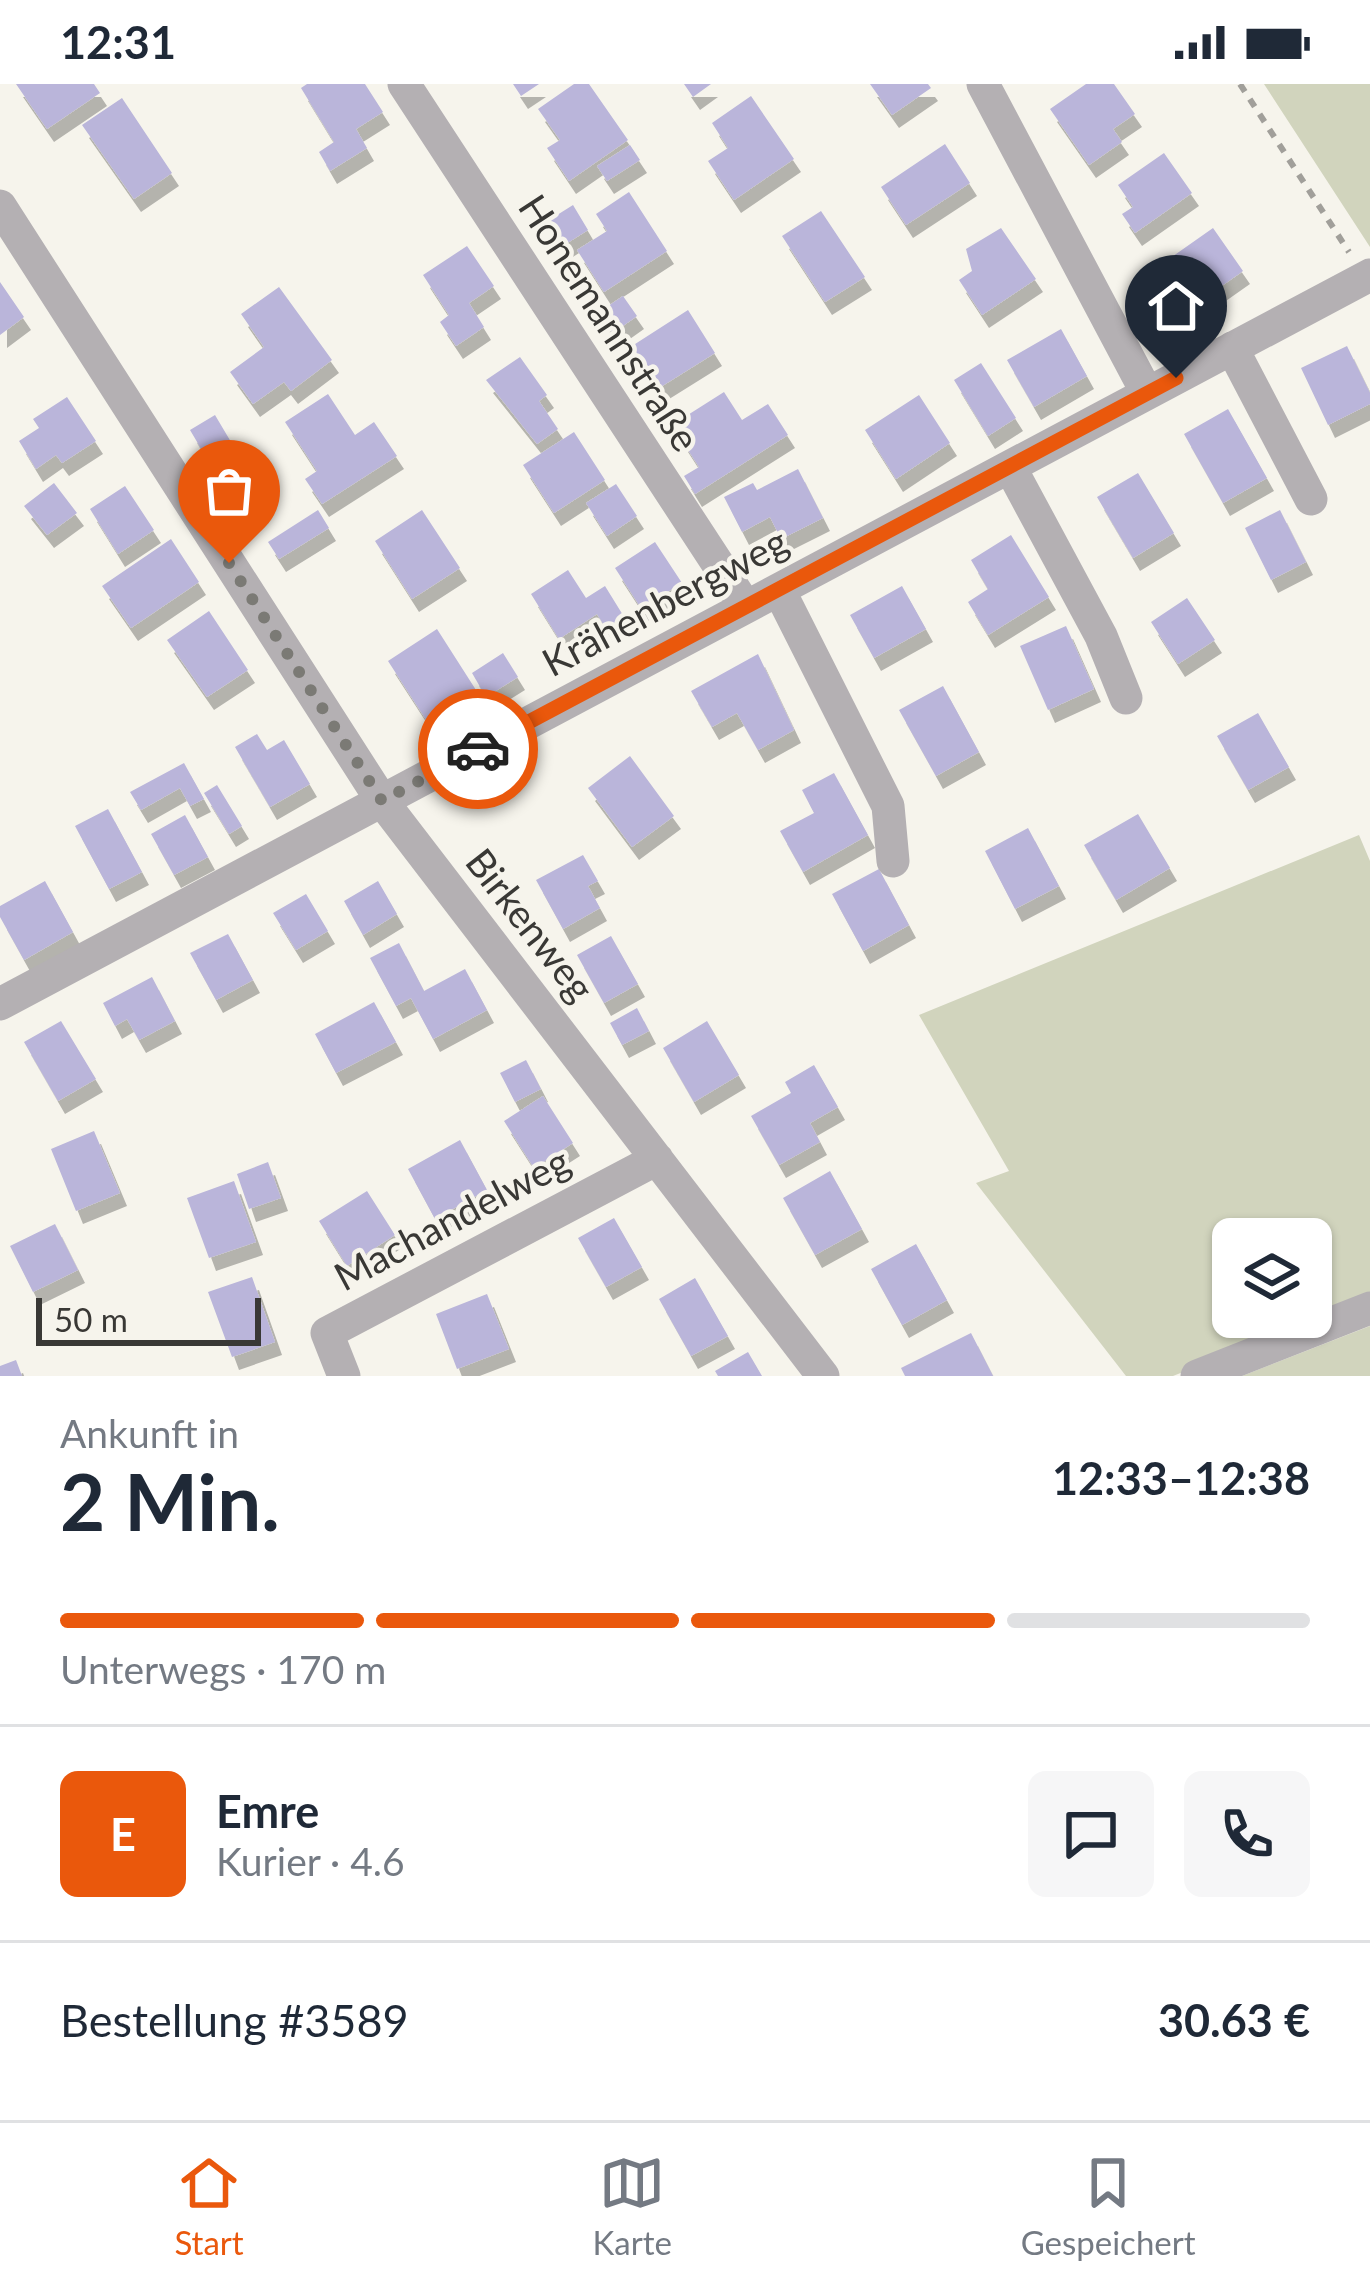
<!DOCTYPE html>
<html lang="de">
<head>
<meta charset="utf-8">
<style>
  :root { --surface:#fff; --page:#f6f6f7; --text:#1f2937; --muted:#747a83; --line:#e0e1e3; --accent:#ea580c }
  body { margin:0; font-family:Lato,sans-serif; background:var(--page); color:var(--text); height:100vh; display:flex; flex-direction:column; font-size:45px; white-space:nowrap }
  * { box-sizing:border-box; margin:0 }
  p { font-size:39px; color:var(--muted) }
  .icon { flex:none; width:66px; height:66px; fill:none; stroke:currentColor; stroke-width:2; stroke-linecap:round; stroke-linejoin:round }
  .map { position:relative; height:1292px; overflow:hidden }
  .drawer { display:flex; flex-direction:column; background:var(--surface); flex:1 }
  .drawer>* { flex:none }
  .controls { position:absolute; left:1212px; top:1134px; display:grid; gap:24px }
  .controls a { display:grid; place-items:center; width:120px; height:120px; border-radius:18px; background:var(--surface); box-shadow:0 3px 9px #0004; font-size:60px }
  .scale { position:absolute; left:36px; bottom:30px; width:225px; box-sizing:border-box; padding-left:12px; border:6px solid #393835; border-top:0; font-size:33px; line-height:42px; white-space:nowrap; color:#393835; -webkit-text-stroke:9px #f6f4ec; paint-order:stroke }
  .pin { position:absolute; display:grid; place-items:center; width:102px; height:102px; color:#fff; margin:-123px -51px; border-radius:50% 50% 50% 0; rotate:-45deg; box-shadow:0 0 12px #0007 }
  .pin .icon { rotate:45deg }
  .courier { position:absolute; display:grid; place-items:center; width:120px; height:120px; margin:-60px; border:9px solid #ea580c; border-radius:50%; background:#fff; color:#222; box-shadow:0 3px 15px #0007 }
  .overview em { font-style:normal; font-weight:700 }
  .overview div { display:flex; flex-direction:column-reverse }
  .overview { display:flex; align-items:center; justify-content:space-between; height:204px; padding:0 60px }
  h1 { font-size:78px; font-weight:700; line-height:90px }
  .bar { display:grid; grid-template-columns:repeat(4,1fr); gap:18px 12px; align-content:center; height:144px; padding:0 60px }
  .bar i { height:15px; border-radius:9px; background:var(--line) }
  .bar .active { background:var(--accent) }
  .bar p { grid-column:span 4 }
  .line { display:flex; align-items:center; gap:30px; padding:0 60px; border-top:3px solid var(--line) }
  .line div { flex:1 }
  .round { display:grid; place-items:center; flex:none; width:126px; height:126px; border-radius:18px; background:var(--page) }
  .status { display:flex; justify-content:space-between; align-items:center; height:84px; padding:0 60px; background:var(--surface); direction:ltr }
  .status svg { height:33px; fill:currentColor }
  .tab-bar { display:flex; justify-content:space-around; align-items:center; height:168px; border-top:3px solid var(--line); background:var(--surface); font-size:33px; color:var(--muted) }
  .tab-bar a { display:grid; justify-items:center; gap:6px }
  .tab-bar .active { color:var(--accent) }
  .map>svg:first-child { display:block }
  .green { fill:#d1d4bd; fill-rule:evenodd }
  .building { fill:#bab5da; filter:url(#shadow) }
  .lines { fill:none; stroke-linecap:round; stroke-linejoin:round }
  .path { stroke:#a19f9a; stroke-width:6; stroke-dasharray:9 9; stroke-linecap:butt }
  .minor { stroke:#b4b0b3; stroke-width:33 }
  .done { stroke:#7b7a75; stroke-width:12; stroke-dasharray:0 21.6 }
  .route { stroke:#ea580c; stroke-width:15 }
  .labels { text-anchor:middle; stroke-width:9; stroke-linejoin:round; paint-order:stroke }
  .street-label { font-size:39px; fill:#393835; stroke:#f6f4ec }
</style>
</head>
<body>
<div class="status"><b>12:31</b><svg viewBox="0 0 49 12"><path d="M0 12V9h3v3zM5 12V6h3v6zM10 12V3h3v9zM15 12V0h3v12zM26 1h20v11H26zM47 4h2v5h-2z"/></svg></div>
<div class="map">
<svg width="1370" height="1292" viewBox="0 0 1370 1292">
  <defs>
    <filter id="shadow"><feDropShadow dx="7" dy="13" stdDeviation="0" flood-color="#0004"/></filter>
  </defs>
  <rect width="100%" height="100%" fill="#f6f4ec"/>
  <path class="green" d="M1264,0H1370V163Z
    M1359,751L1370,777V1214L1173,1292H1126L976,1099L1009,1087L919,931ZM1233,1155H1311V1233H1233Z
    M1370,1242V1292H1242Z"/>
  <path class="building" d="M16,0H94L100,9L47,45Z
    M307,0H365L383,28L356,45L367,64L330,87L319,68L334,58L301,4Z
    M513,0H539L521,12Z
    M574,0H589L628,56L569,97L547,64L560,56L538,25Z
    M684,0H711L693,13Z
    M870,0H928L931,4L892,31Z
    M1086,0H1114L1135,30L1113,45L1122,58L1089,81L1050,25Z
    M751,12L794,75L734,116L708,77L728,64L712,39Z
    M122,14L172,89L134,115L82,41Z
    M945,60L970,99L906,141L881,103Z
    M630,61L640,76L607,97L597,82Z
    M1164,69L1192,109L1135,149L1122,130L1133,123L1118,101Z
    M629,108L667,167L604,208L577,166L607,147L596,130Z
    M573,121L588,146L561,163L546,138Z
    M821,127L865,193L825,218L782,152Z
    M1001,144L1036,195L982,231L959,196L972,187L966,165Z
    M1213,144L1243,187L1189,225L1159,182Z
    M467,162L494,202L469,219L484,243L456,262L440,238L449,231L423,191Z
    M0,198L24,233L0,251Z
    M279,203L332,276L291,307L284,298L253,320L230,288L264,263L241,230Z
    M623,212L637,232L613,249L598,229Z
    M688,226L715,269L659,304L632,262Z
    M1061,245L1087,292L1034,323L1007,276Z
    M1347,262L1370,309V320L1328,341L1301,284Z
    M520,273L547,311L539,317L558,345L537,360L486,296Z
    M981,279L1016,334L988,352L954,296Z
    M724,308L742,336L768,320L788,351L695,410L684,392L699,383L672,341Z
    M328,310L355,351L374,338L397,372L322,420L305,395L317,387L285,338Z
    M919,311L950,359L896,395L865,346Z
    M67,313L96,357L62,379L56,371L36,385L19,357L39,344L33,335Z
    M1228,325L1267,394L1223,419L1184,350Z
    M215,331L231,358L206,373L190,346Z
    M574,348L605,396L554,429L523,381Z
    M798,385L823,434L781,455L770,433L742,448L724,413L753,399L757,406Z
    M1138,389L1174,449L1133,474L1097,413Z
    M54,399L77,429L47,451L24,422Z
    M616,400L637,432L607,452L586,419Z
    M125,402L154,446L118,470L90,425Z
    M318,426L329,444L279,475L268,458Z
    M422,426L460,484L412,515L375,457Z
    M1280,426L1306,478L1271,496L1245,444Z
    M1011,451L1049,513L988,551L968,518L988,505L971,476Z
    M171,455L199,498L131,544L102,502Z
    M655,458L682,499L641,524L615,484Z
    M568,486L586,514L605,502L626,536L608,548L597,530L559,555L531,510Z
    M902,502L926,545L874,574L850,531Z
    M1187,514L1215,556L1178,580L1151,538Z
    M209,527L248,586L207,613L167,556Z
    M1066,542L1094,605L1048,626L1020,562Z
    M437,545L483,617L434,648L388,577Z
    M503,569L518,593L486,613L472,589Z
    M758,570L794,646L758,666L737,629L712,643L691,607Z
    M943,602L979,668L936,692L899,626Z
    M1258,629L1289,683L1248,706L1217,652Z
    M257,650L267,666L284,656L310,700L270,723L235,663Z
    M630,672L674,732L632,763L588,704Z
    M184,679L204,715L190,722L180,704L141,726L130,708Z
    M834,689L868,751L803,788L780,747L814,729L802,706Z
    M217,701L242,742L229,750L204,709Z
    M108,725L142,788L109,805L75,742Z
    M1138,730L1170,784L1116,816L1084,761Z
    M185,731L208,773L174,791L151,750Z
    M1028,744L1059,802L1015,825L985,767Z
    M583,771L598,797L588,802L600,824L563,845L536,796Z
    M879,785L909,841L863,867L832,810Z
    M45,797L73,848L24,876L0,833V822Z
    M378,797L397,830L363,851L344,817Z
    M306,810L328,847L296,866L273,829Z
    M228,850L253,896L216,916L190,869Z
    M611,852L638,900L604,919L577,871Z
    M399,859L424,907L465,885L487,926L433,955L411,914L396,922L370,874Z
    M152,893L175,937L139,956L127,935L115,942L103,919Z
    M374,918L396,958L336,989L315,950Z
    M637,924L649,947L622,961L610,939Z
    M61,937L96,995L58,1017L24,958Z
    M707,937L739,991L694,1018L663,964Z
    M526,976L541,1005L515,1018L500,989Z
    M814,981L838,1023L810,1039L820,1058L779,1081L751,1032L791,1009L785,998Z
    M543,1012L573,1059L534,1084L504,1037Z
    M94,1047L120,1109L76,1127L51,1065Z
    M460,1056L487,1106L435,1135L408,1085Z
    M268,1078L281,1114L249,1125L237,1090Z
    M830,1087L862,1145L815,1171L783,1114Z
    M234,1097L256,1158L209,1174L187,1114Z
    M367,1107L395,1151L347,1182L319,1137Z
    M614,1134L642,1183L606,1203L578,1154Z
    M55,1140L78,1186L33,1208L10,1162Z
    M916,1160L947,1216L902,1241L871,1185Z
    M252,1193L275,1258L232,1273L208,1208Z
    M695,1194L728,1252L691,1272L659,1215Z
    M487,1210L509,1265L457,1285L436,1230Z
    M971,1249L993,1292H905L901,1284Z
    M748,1268L762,1292H718L715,1287Z
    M16,1276L22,1292H0V1282Z"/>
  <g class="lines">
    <path class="path" d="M1240,0L1349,168"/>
    <path class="minor" d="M404,0L746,523
      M983,0L1147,309
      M0,122L382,717L823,1292
      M1232,264L1311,415
      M1010,383L1101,552L1126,614
      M779,506L888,722L893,777
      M0,920L1370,191
      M344,1292L327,1249L657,1075
      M1197,1292L1370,1224"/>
  </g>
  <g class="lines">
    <path class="done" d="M229,479L382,717L478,665"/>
    <path class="route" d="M478,665L1176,294"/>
  </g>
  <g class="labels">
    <g class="street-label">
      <text transform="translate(609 239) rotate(57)" y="14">Honemannstraße</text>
      <text transform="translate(665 518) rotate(-28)" y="14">Krähenbergweg</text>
      <text transform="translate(530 841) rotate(52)" y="14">Birkenweg</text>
      <text transform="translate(452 1135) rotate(-28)" y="14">Machandelweg</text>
    </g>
  </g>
</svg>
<div class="controls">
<a><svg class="icon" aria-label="layers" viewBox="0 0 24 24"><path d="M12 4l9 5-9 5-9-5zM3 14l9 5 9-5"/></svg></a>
</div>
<div class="scale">50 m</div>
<div class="pin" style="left:229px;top:479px;background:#ea580c"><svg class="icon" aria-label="bag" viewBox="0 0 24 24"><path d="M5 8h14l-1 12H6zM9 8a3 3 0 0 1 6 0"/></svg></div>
<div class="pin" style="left:1176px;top:294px;background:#1f2937"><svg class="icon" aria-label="home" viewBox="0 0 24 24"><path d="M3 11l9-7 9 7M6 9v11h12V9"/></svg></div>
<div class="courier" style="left:478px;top:665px"><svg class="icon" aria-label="car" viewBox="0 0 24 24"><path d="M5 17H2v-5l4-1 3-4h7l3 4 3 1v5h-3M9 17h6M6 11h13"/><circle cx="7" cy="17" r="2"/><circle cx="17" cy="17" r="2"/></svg></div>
</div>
<section class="drawer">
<div class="overview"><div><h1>2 Min.</h1><p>Ankunft in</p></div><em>12:33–12:38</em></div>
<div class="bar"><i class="active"></i><i class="active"></i><i class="active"></i><i></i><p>Unterwegs · 170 m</p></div>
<div class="line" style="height:216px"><b class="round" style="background:var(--accent);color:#fff">E</b><div><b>Emre</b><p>Kurier · 4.6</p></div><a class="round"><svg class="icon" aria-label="chat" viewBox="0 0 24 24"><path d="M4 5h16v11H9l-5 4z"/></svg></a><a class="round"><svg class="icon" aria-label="phone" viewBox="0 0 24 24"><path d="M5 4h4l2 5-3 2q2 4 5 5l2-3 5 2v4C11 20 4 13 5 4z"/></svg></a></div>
<div class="line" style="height:156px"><div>Bestellung #3589</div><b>30.63 €</b></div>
</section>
<nav class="tab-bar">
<a class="active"><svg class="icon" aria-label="home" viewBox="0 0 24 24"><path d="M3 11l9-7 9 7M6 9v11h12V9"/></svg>Start</a>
<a><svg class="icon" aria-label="map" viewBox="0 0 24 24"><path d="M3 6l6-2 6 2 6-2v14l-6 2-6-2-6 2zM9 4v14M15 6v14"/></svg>Karte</a>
<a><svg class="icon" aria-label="saved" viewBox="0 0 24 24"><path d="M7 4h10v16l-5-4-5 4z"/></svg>Gespeichert</a>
</nav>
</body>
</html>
